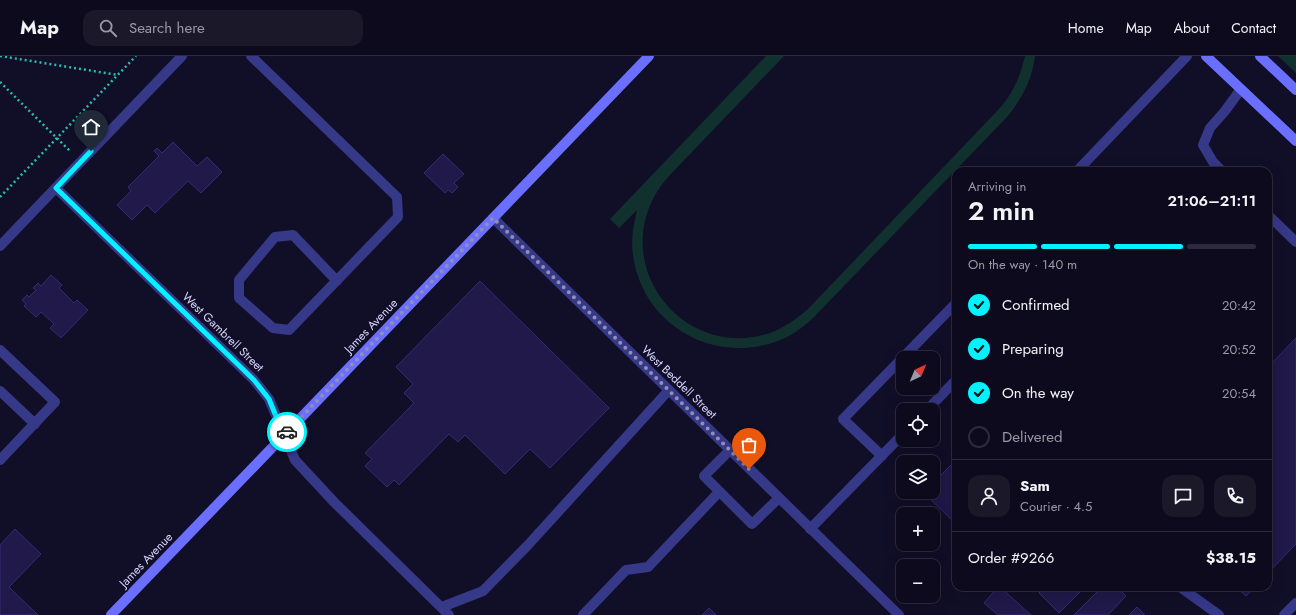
<!DOCTYPE html>
<html lang="en">
<head>
<meta charset="utf-8">
<style>
  :root { --surface:#0d0a1d; --page:#1b182a; --text:#f1f3f6; --muted:#9a9aa4; --line:#2d2b3b; --accent:#00f3ff }
  body { margin:0; font-family:Jost,sans-serif; background:var(--page); color:var(--text); height:100vh; display:flex; flex-direction:column; font-size:15px; white-space:nowrap }
  * { box-sizing:border-box; margin:0 }
  p { font-size:13px; color:var(--muted) }
  .icon { flex:none; width:22px; height:22px; fill:none; stroke:currentColor; stroke-width:2; stroke-linecap:round; stroke-linejoin:round }
  .map { position:relative; flex:1; overflow:hidden }
  .panel { position:absolute; left:952px; top:111px; width:320px; height:424px; display:flex; flex-direction:column; background:var(--surface); border-radius:12px; box-shadow:0 4px 16px #0002,0 0 0 1px var(--line) }
  .panel>* { flex:none }
  .needle { width:26px; rotate:44deg }
  .tools { position:absolute; left:896px; top:295px; display:grid; gap:8px }
  .tools a { display:grid; place-items:center; width:44px; height:44px; border-radius:8px; background:var(--surface); box-shadow:0 4px 16px #0002,0 0 0 1px var(--line); font-size:20px }
  .pin { position:absolute; display:grid; place-items:center; width:34px; height:34px; color:#fff; margin:-41px -17px; border-radius:50% 50% 50% 0; rotate:-45deg; box-shadow:0 0 4px #0007 }
  .pin .icon { rotate:45deg }
  .courier { position:absolute; display:grid; place-items:center; width:40px; height:40px; margin:-20px; border:3px solid #00f3ff; border-radius:50%; background:#fff; color:#222; box-shadow:0 1px 5px #0007 }
  .summary em { font-style:normal; font-weight:600 }
  .summary div { display:flex; flex-direction:column-reverse }
  .summary { display:flex; align-items:center; justify-content:space-between; height:68px; padding:0 16px }
  h1 { font-size:26px; font-weight:600; line-height:30px }
  .bar { display:grid; grid-template-columns:repeat(4,1fr); gap:6px 4px; align-content:center; height:48px; padding:0 16px }
  .bar i { height:5px; border-radius:3px; background:var(--line) }
  .bar .active { background:var(--accent) }
  .bar p { grid-column:span 4 }
  .line { display:flex; align-items:center; gap:10px; padding:0 16px; border-top:1px solid var(--line) }
  .line div { flex:1 }
  .round { display:grid; place-items:center; flex:none; width:42px; height:42px; border-radius:12px; background:var(--page) }
  ol { padding:0 16px; list-style:none }
  li { display:flex; align-items:center; gap:12px; height:44px }
  li p { margin-inline-start:auto }
  li .icon { padding:4px; border-radius:50%; background:var(--accent); color:#111; stroke-width:4 }
  li:last-child { color:var(--muted) }
  li i { width:22px; height:22px; border:2px solid var(--line); border-radius:50% }
  header { display:flex; align-items:center; gap:24px; box-sizing:border-box; height:56px; padding:0 20px; background:var(--surface); border-bottom:1px solid var(--line) }
  header strong { font-size:19px }
  nav { display:flex; gap:22px; margin-inline-start:auto; font-size:14px }
  .search { width:280px; height:36px; background:var(--page); display:flex; align-items:center; gap:10px; box-sizing:border-box; padding:0 14px; border-radius:12px; color:var(--muted); font-size:15px }
  .map>svg:first-child { display:block }
  .green { fill:#11312e }
  .building { fill:#201949; stroke:#352a76 }
  .lines { fill:none; stroke-linecap:round; stroke-linejoin:round }
  .path { stroke:#29bead; stroke-width:2.5; stroke-dasharray:2 3; stroke-linecap:butt }
  .lane { stroke:#363888; stroke-width:10 }
  .street { stroke:#363888; stroke-width:10 }
  .secondary { stroke:#6b6fff; stroke-width:10 }
  .done { stroke:#918fb3; stroke-width:4; stroke-dasharray:0 7.2 }
  .route { stroke:#00f3ff; stroke-width:5 }
  .labels { text-anchor:middle; stroke-width:3.5; stroke-linejoin:round; paint-order:stroke }
  .street-label { font-size:12px; fill:#d6d4ff; stroke:#110e27 }
</style>
</head>
<body>
<header>
<strong>Map</strong>
<div class="search"><svg class="icon" aria-label="search" viewBox="0 0 24 24"><circle cx="10" cy="10" r="6"/><path d="M15 15l6 6"/></svg>Search here</div>
<nav><a>Home</a><a>Map</a><a>About</a><a>Contact</a></nav>
</header>
<div class="map">
<svg width="1296" height="559" viewBox="0 0 1296 559">
  <rect width="100%" height="100%" fill="#110e27"/>
  <path class="green" d="M766,0H784L669,120C662,128 656,136 652,145C616,221 690,304 770,277C784,272 796,263 808,253L999,53C1013,37 1020,21 1025,0H1035C1032,24 1022,43 1007,61L815,260C803,272 789,282 772,287C711,306 646,269 634,205C630,187 633,171 637,154L619,172L610,163Z
    M1278,0H1296V17Z"/>
  <path class="building" d="M173,86L197,110L207,101L222,116L201,137L188,125L155,157L147,149L132,164L117,149L131,135L128,131L159,100L154,95L157,92L162,97Z
    M443,98L464,118L454,127L458,131L452,137L448,134L445,137L424,117Z
    M51,219L62,229L59,232L74,247L77,244L88,254L61,282L50,272L54,268L41,256L36,261L24,250L26,248L22,244L27,239L29,241L36,234L33,232L38,227L41,230Z
    M480,225L609,352L550,412L530,393L505,418L465,379L458,386L449,378L399,429L394,424L387,431L365,410L372,403L365,397L414,347L404,337L413,328L396,311Z
    M1296,282V488L1268,517V303L1272,307Z
    M956,404V468L924,437L933,436V427Z
    M15,473L41,498L9,531L38,559H1L0,558V489Z
    M998,531H1000L1031,559H998L984,547Z
    M1045,531H1085L1059,557L1039,537Z
    M1102,531H1117L1126,540L1108,559H1074Z
    M1236,531H1255L1246,540Z
    M1137,551L1145,559H1129Z
    M709,552L716,559H702Z"/>
  <g class="lines">
    <path class="path" d="M0,0L118,19
      M0,26L71,96
      M0,141L136,0"/>
    <path class="lane" d="M251,0L397,141L398,161L289,274L273,272L239,242V224L275,181L293,179L337,225
      M1077,115L1187,0
      M1222,115L1213,106L1203,89L1210,72L1225,55L1241,33
      M1268,159L1296,186
      M0,294L55,346L0,404
      M0,335L35,368
      M927,354L956,324
      M730,394L704,420L752,468L779,442
      M882,400L843,363L956,247
      M810,473L903,378
      M1180,531L1219,559
      M442,551L483,535L528,489L669,334
      M583,559L626,514L648,511L719,436
      M1284,559L1296,547"/>
    <path class="street" d="M56,132L254,324L269,343L295,404L334,446L449,559
      M493,162L899,559
      M0,190L182,0"/>
    <path class="secondary" d="M1206,0L1296,85
      M1260,0L1296,34
      M111,559L649,0"/>
  </g>
  <g class="lines">
    <path class="done" d="M287,376L493,162L749,413"/>
    <path class="route" d="M91,95L56,132L254,324L269,343L284,380L287,376"/>
  </g>
  <g class="labels">
    <g class="street-label">
      <text transform="translate(371 270) rotate(-46)" y="4">James Avenue</text>
      <text transform="translate(223 276) rotate(44)" y="4">West Gambrell Street</text>
      <text transform="translate(679 326) rotate(44)" y="4">West Beddell Street</text>
      <text transform="translate(146 504) rotate(-46)" y="4">James Avenue</text>
    </g>
  </g>
</svg>
<div class="tools">
<a><svg class="needle" viewBox="-14 -14 28 28"><path d="M0-13l5 13h-10z" fill="#e53935"/><path d="M0 13l5-13h-10z" fill="#9a9aa4"/></svg></a>
<a><svg class="icon" aria-label="locate" viewBox="0 0 24 24"><circle cx="12" cy="12" r="6"/><path d="M12 2v4M12 18v4M2 12h4M18 12h4"/></svg></a>
<a><svg class="icon" aria-label="layers" viewBox="0 0 24 24"><path d="M12 4l9 5-9 5-9-5zM3 14l9 5 9-5"/></svg></a>
<a>+</a>
<a>−</a>
</div>
<div class="pin" style="left:749px;top:413px;background:#ea580c"><svg class="icon" aria-label="bag" viewBox="0 0 24 24"><path d="M5 8h14l-1 12H6zM9 8a3 3 0 0 1 6 0"/></svg></div>
<div class="pin" style="left:91px;top:95px;background:#1f2937"><svg class="icon" aria-label="home" viewBox="0 0 24 24"><path d="M3 11l9-7 9 7M6 9v11h12V9"/></svg></div>
<div class="courier" style="left:287px;top:376px"><svg class="icon" aria-label="car" viewBox="0 0 24 24"><path d="M5 17H2v-5l4-1 3-4h7l3 4 3 1v5h-3M9 17h6M6 11h13"/><circle cx="7" cy="17" r="2"/><circle cx="17" cy="17" r="2"/></svg></div>
<section class="panel">
<div class="summary"><div><h1>2 min</h1><p>Arriving in</p></div><em>21:06–21:11</em></div>
<div class="bar"><i class="active"></i><i class="active"></i><i class="active"></i><i></i><p>On the way · 140 m</p></div>
<ol>
<li><svg class="icon" aria-label="check" viewBox="0 0 24 24"><path d="M5 12l5 5 9-10"/></svg>Confirmed<p>20:42</p></li>
<li><svg class="icon" aria-label="check" viewBox="0 0 24 24"><path d="M5 12l5 5 9-10"/></svg>Preparing<p>20:52</p></li>
<li><svg class="icon" aria-label="check" viewBox="0 0 24 24"><path d="M5 12l5 5 9-10"/></svg>On the way<p>20:54</p></li>
<li><i></i>Delivered</li>
</ol>
<div class="line" style="height:72px"><a class="round"><svg class="icon" aria-label="person" viewBox="0 0 24 24"><circle cx="12" cy="8" r="4"/><path d="M4 21q1-7 8-7t8 7"/></svg></a><div><b>Sam</b><p>Courier · 4.5</p></div><a class="round"><svg class="icon" aria-label="chat" viewBox="0 0 24 24"><path d="M4 5h16v11H9l-5 4z"/></svg></a><a class="round"><svg class="icon" aria-label="phone" viewBox="0 0 24 24"><path d="M5 4h4l2 5-3 2q2 4 5 5l2-3 5 2v4C11 20 4 13 5 4z"/></svg></a></div>
<div class="line" style="height:52px"><div>Order #9266</div><b>$38.15</b></div>
</section>
</div>
</body>
</html>
